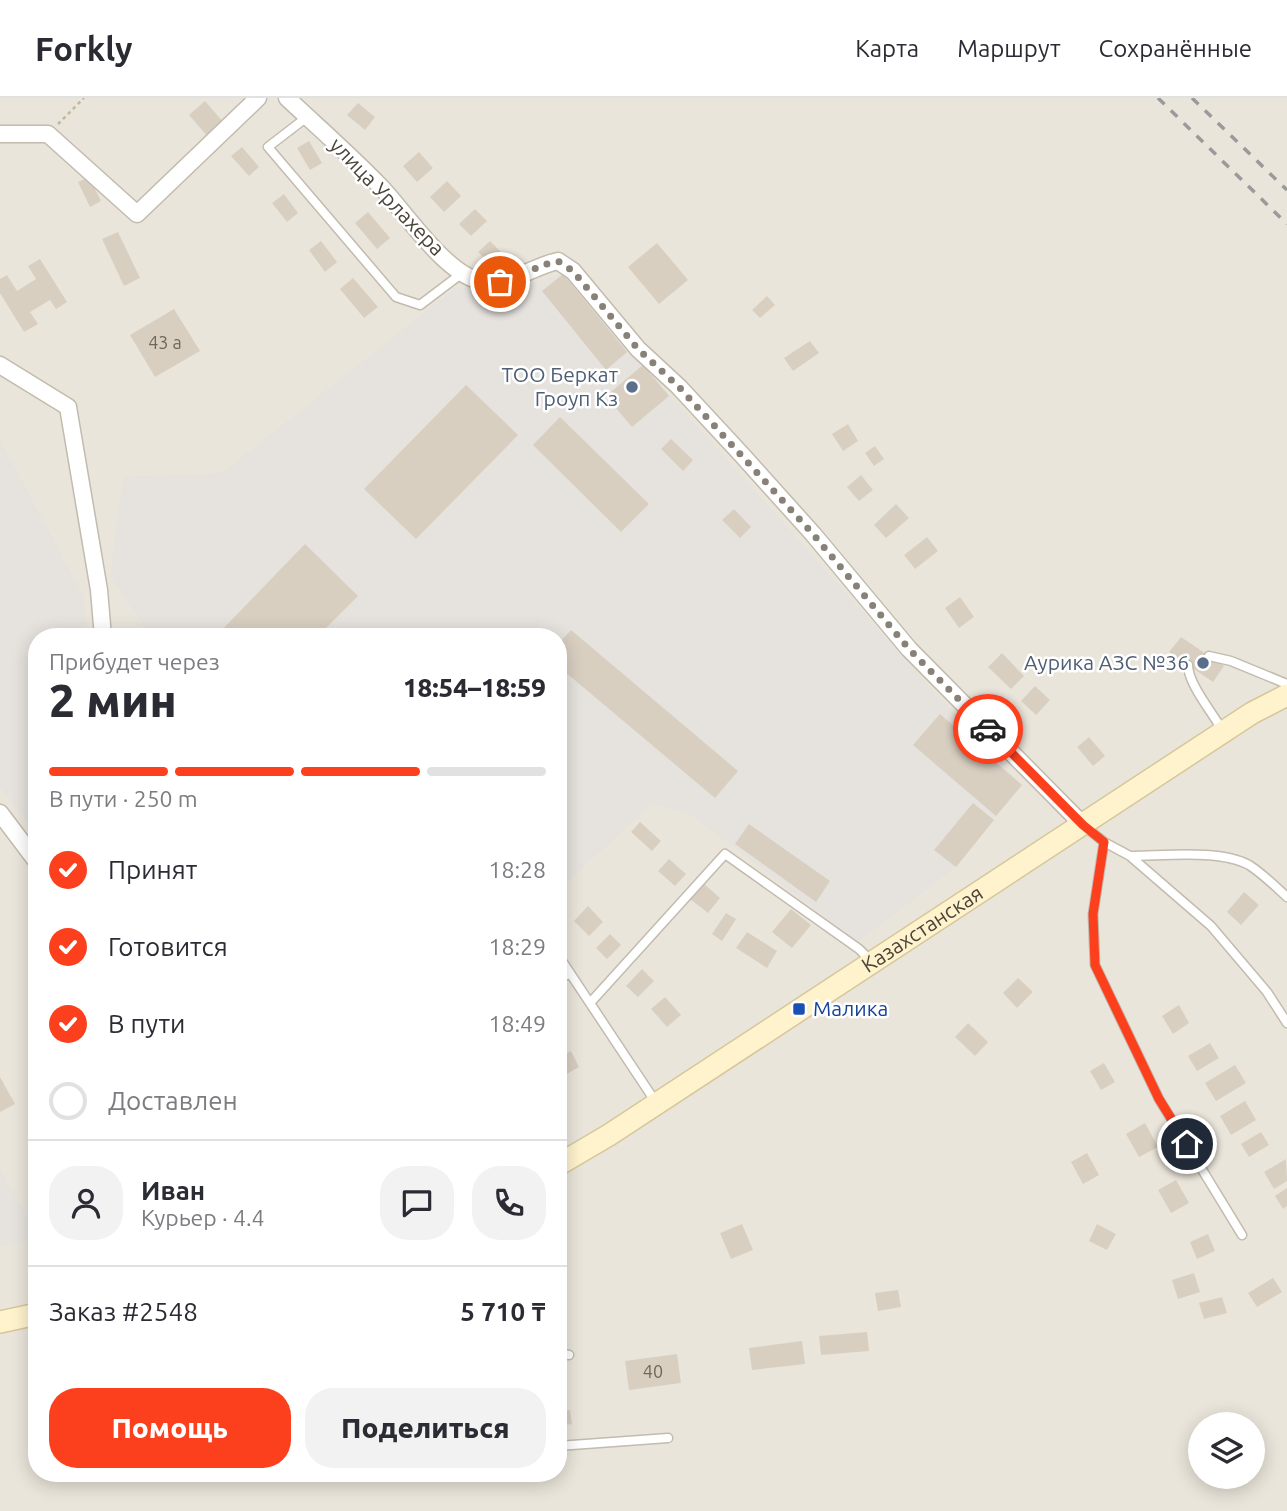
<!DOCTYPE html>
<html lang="ru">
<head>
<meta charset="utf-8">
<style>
  :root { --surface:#fff; --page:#f2f2f3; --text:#2b2b33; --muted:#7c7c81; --line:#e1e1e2; --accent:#fc3f1d }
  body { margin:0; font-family:Ubuntu,sans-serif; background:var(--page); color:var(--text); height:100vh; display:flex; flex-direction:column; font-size:26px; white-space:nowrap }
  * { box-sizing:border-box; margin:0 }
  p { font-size:23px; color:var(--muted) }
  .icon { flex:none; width:38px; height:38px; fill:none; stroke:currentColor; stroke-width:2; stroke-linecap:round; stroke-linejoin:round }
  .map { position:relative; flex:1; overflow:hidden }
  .side { position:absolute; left:28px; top:530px; width:539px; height:854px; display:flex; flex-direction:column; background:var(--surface); border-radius:28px; box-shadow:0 4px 18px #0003 }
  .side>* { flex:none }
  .tools { position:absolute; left:1188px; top:1314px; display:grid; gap:14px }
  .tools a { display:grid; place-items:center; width:77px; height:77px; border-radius:50%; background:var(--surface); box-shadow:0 4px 18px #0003; font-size:35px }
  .pin { position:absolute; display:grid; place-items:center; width:60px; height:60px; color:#fff; margin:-30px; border:4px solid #fff; border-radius:50%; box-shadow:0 2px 7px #0007 }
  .courier { position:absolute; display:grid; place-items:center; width:70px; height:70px; margin:-35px; border:5px solid #fc3f1d; border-radius:50%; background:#fff; color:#222; box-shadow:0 2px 9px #0007 }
  .head em { font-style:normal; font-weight:800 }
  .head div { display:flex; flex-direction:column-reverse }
  .head { display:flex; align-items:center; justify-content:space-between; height:119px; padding:0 21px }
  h1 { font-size:46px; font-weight:800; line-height:52px }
  .bar { display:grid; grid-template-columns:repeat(4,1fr); gap:10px 7px; align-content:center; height:84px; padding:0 21px }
  .bar i { height:9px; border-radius:5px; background:var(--line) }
  .bar .current { background:var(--accent) }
  .bar p { grid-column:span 4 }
  .line { display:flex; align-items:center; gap:18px; padding:0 21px; border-top:2px solid var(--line) }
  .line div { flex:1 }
  .round { display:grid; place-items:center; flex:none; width:74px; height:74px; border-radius:28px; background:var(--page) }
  ol { padding:0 21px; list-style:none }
  li { display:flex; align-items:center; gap:21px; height:77px }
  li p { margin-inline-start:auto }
  li .icon { padding:7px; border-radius:50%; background:var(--accent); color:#fff; stroke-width:4 }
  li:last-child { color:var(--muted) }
  li i { width:38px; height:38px; border:4px solid var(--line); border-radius:50% }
  .button { display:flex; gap:14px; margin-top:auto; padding:14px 21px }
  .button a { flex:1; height:80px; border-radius:28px; background:var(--accent); color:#fff; font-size:28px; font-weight:800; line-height:80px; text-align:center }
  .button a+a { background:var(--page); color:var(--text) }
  header { display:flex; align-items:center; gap:42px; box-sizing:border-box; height:98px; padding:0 35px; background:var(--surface); border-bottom:2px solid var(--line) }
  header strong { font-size:33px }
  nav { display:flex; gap:38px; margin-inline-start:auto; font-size:24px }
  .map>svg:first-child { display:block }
  .residential { fill:#eae5da; fill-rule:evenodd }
  .industrial { fill:#e6e2dd }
  .building { fill:#d8cfc1 }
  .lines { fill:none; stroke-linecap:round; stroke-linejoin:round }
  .service-casing { stroke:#c2bbae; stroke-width:11 }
  .minor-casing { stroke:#c2bbae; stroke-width:19 }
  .secondary-casing { stroke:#d6c79b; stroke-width:24 }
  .path { stroke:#c4b79f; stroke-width:2.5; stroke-dasharray:3.5 3.5; stroke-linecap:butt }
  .service { stroke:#fff; stroke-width:8 }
  .minor { stroke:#fff; stroke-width:16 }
  .secondary { stroke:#fff3cd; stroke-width:21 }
  .rail { stroke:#9a9a9a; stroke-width:3.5; stroke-dasharray:9 9; stroke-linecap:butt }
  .done { stroke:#878178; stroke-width:7; stroke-dasharray:0 12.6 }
  .route { stroke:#fc3f1d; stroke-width:9 }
  .service-dot { fill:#5c6f8a; stroke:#fff; stroke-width:2.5 }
  .transit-dot { fill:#1a4fb4; stroke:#fff; stroke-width:2.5 }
  .labels { text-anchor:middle; stroke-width:5; stroke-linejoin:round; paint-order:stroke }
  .number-label { font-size:18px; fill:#6e675b }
  .street-label { font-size:21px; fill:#4b4439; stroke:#fff }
  .service-label { font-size:21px; fill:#4e5e75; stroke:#fff; text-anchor:end }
  .transit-label { font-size:21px; fill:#164399; stroke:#fff; text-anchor:start }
</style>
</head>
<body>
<header>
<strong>Forkly</strong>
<nav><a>Карта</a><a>Маршрут</a><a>Сохранённые</a></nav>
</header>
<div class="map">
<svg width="1287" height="1413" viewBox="0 0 1287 1413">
  <rect width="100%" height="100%" fill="#f6f3ec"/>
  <path class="residential" d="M0,0H1287V1413H0ZM37,539H558V1376H37ZM1200,1326H1253V1379H1200Z"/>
  <path class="industrial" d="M563,176L627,254L643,267L909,566L1022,687L956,769L858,844L691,717L652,705L558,793V539H151L110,478L123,379L222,375L455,190L529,186Z
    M0,342L84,499L87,539H37V736L0,689Z
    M0,1071L37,1136V1138L0,1149Z"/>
  <path class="building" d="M205,3L224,25L208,39L189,17Z
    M358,5L375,19L365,32L347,17Z
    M309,43L322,65L310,72L297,50Z
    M242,49L259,69L249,78L231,58Z
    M419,54L433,70L417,84L403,68Z
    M89,79L101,103L90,109L78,84Z
    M447,83L461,98L444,114L430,99Z
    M284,96L298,115L287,124L272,105Z
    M475,111L487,123L471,138L459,126Z
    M368,114L390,140L377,151L355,125Z
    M118,134L140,180L124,188L102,141Z
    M321,143L337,164L325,174L309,152Z
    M490,143L504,157L492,168L478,154Z
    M657,145L688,182L659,206L628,169Z
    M40,161L67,204L56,211L50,202L30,214L38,226L24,234L0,195V181L7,177L17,193L36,181L28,168Z
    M563,176L627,254L606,272L542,193Z
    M353,180L378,209L364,220L340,191Z
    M767,198L775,207L760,220L752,212Z
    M174,211L200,253L155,279L130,237Z
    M810,243L819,255L793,273L784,260Z
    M643,267L669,298L632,329L606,298Z
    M466,287L518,337L416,441L364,391Z
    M560,319L649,406L621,434L533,347Z
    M848,326L858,343L843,353L832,336Z
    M671,341L693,362L683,373L661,351Z
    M875,348L884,361L874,368L865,355Z
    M861,377L873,392L859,403L847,389Z
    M896,406L909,420L886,440L874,427Z
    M734,411L751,429L740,440L722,422Z
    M927,439L938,453L915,471L904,457Z
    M305,446L358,498L317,539H215Z
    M960,499L974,519L959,530L945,510Z
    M571,532L738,673L715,700L558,568V546Z
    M1181,539L1224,568L1213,584L1169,554Z
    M1002,555L1024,578L1011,591L988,569Z
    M1035,588L1050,602L1036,617L1021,603Z
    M940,616L1022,687L996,718L913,647Z
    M1089,639L1105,658L1093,668L1077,649Z
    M973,705L994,722L956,769L934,752Z
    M640,724L661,743L652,753L631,734Z
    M749,726L830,783L816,804L735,746Z
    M669,761L686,776L675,788L658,773Z
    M703,785L720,800L708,815L690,801Z
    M1244,794L1259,807L1241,827L1227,814Z
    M588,808L603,824L589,838L574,823Z
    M791,811L811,827L792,850L772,834Z
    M726,815L736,821L722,843L712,836Z
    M747,834L777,853L767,870L736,850Z
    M610,836L621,847L607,861L596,850Z
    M642,871L654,883L638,899L626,888Z
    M1018,880L1033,894L1017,910L1003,895Z
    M665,899L681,917L667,929L651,911Z
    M1179,907L1189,925L1173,936L1162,918Z
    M968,925L988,944L975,958L955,939Z
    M1210,945L1219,960L1197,973L1188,958Z
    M571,953L579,969L558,981V960Z
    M1104,965L1115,984L1101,992L1090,973Z
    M1235,967L1246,985L1216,1003L1205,985Z
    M0,979L15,1006L0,1014Z
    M1245,1003L1256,1022L1231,1037L1220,1018Z
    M1145,1025L1158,1049L1139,1059L1126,1036Z
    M1261,1034L1269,1047L1249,1059L1241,1046Z
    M1087,1055L1099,1077L1083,1086L1071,1064Z
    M1286,1061L1287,1083L1274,1091L1264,1074Z
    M1176,1082L1189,1105L1171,1115L1158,1092Z
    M1287,1090V1108L1283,1111L1275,1098Z
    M742,1126L753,1152L731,1161L720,1135Z
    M1097,1126L1116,1136L1107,1152L1089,1143Z
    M1208,1136L1215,1153L1197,1161L1190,1144Z
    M1194,1175L1200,1194L1178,1201L1172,1182Z
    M1273,1180L1282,1194L1257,1209L1248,1195Z
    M898,1192L901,1209L878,1213L875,1195Z
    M1222,1199L1227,1215L1204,1221L1199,1205Z
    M867,1234L869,1253L821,1257L819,1238Z
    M802,1243L805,1266L752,1272L749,1250Z
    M677,1256L681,1285L629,1292L625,1263Z
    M570,1312L572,1326L558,1328V1314Z"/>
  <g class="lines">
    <defs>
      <path id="service" d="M307,19L268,49L396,199L420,207L461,176
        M1209,558L1231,563L1287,586
        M1188,567C1188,586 1213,615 1222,632
        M1083,727L1104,744L1130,758L1211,828L1267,894L1287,925
        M1104,744L1093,816L1095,867L1159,1001L1242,1137
        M1130,758C1164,758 1220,751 1249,767C1263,776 1275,788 1287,799
        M558,857L655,1003
        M558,882L570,875
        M590,905L725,756L859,851L871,863
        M558,1255L569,1257
        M558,1348L668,1340"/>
      <path id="minor" d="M287,0C318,29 351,58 381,89C405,114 446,177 481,183C510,188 531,169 558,163L573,173L638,251L679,289L742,357L813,436L909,551L1083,727
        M0,36H48L137,116L258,0
        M0,267L68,309L99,492L103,539
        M0,715L37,764"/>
      <g id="secondary">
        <path id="s1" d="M558,1067L609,1037L1252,615L1287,597"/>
        <path d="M0,1224L37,1216"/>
      </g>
    </defs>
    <use href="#service" class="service-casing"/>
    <use href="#minor" class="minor-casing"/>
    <use href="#secondary" class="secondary-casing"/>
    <path class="path" d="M58,26L84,0"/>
    <use href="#service" class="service"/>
    <use href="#minor" class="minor"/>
    <use href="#secondary" class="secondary"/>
    <path class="rail" d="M1158,0L1287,126
      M1192,0L1287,92"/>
  </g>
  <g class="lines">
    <path class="done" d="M500,184C521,179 537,167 558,163L573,173L638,251L679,289L813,436L909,551L988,631"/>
    <path class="route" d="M988,631L1083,727L1104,744L1093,816L1095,867L1159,1001L1187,1046"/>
  </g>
  <g class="service-dot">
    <circle cx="632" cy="289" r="7"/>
    <circle cx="1203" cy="565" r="7"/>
  </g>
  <rect class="transit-dot" x="792" y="904" width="14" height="14" rx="3.5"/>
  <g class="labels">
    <g class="number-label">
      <text x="165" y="251">43 а</text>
      <text x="653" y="1280">40</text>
    </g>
    <g class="street-label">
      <text transform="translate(387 99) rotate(46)" y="7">улица Урлахера</text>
      <text dy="7" stroke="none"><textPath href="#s1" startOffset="434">Казахстанская</textPath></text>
    </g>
    <g class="service-label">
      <text x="618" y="284">ТОО Беркат<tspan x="618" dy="24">Гроуп Кз</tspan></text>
      <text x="1189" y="572">Аурика АЗС №36</text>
    </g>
    <g class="transit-label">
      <text x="813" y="918">Малика</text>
    </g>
  </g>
</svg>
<div class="tools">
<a><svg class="icon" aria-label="layers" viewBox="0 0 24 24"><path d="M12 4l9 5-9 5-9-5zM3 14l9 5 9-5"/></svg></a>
</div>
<div class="pin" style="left:500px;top:184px;background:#ea580c"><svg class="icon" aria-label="bag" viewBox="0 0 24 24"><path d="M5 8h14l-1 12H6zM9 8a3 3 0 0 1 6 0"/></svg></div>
<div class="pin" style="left:1187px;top:1046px;background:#1f2937"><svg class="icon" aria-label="home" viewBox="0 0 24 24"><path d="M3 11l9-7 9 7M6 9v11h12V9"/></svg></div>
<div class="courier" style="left:988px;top:631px"><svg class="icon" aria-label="car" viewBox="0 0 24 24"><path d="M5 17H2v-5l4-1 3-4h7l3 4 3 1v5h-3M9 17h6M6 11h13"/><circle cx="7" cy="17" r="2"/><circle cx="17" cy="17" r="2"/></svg></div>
<section class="side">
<div class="head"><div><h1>2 мин</h1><p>Прибудет через</p></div><em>18:54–18:59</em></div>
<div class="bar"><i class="current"></i><i class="current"></i><i class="current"></i><i></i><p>В пути · 250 m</p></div>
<ol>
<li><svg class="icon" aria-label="check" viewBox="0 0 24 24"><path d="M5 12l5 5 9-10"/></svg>Принят<p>18:28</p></li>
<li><svg class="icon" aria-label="check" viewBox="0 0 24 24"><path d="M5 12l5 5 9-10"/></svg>Готовится<p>18:29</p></li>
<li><svg class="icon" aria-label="check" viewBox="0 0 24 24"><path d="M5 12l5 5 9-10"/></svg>В пути<p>18:49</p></li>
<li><i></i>Доставлен</li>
</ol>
<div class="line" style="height:126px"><a class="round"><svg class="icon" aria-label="person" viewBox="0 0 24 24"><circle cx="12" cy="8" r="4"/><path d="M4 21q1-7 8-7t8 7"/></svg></a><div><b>Иван</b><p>Курьер · 4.4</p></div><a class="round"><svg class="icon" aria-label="chat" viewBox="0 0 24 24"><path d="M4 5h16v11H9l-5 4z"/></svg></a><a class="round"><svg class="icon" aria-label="phone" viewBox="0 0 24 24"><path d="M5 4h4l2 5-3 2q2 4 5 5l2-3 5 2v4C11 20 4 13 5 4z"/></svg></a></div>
<div class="line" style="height:91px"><div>Заказ #2548</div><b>5 710 ₸</b></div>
<div class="button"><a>Помощь</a><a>Поделиться</a></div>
</section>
</div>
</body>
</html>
